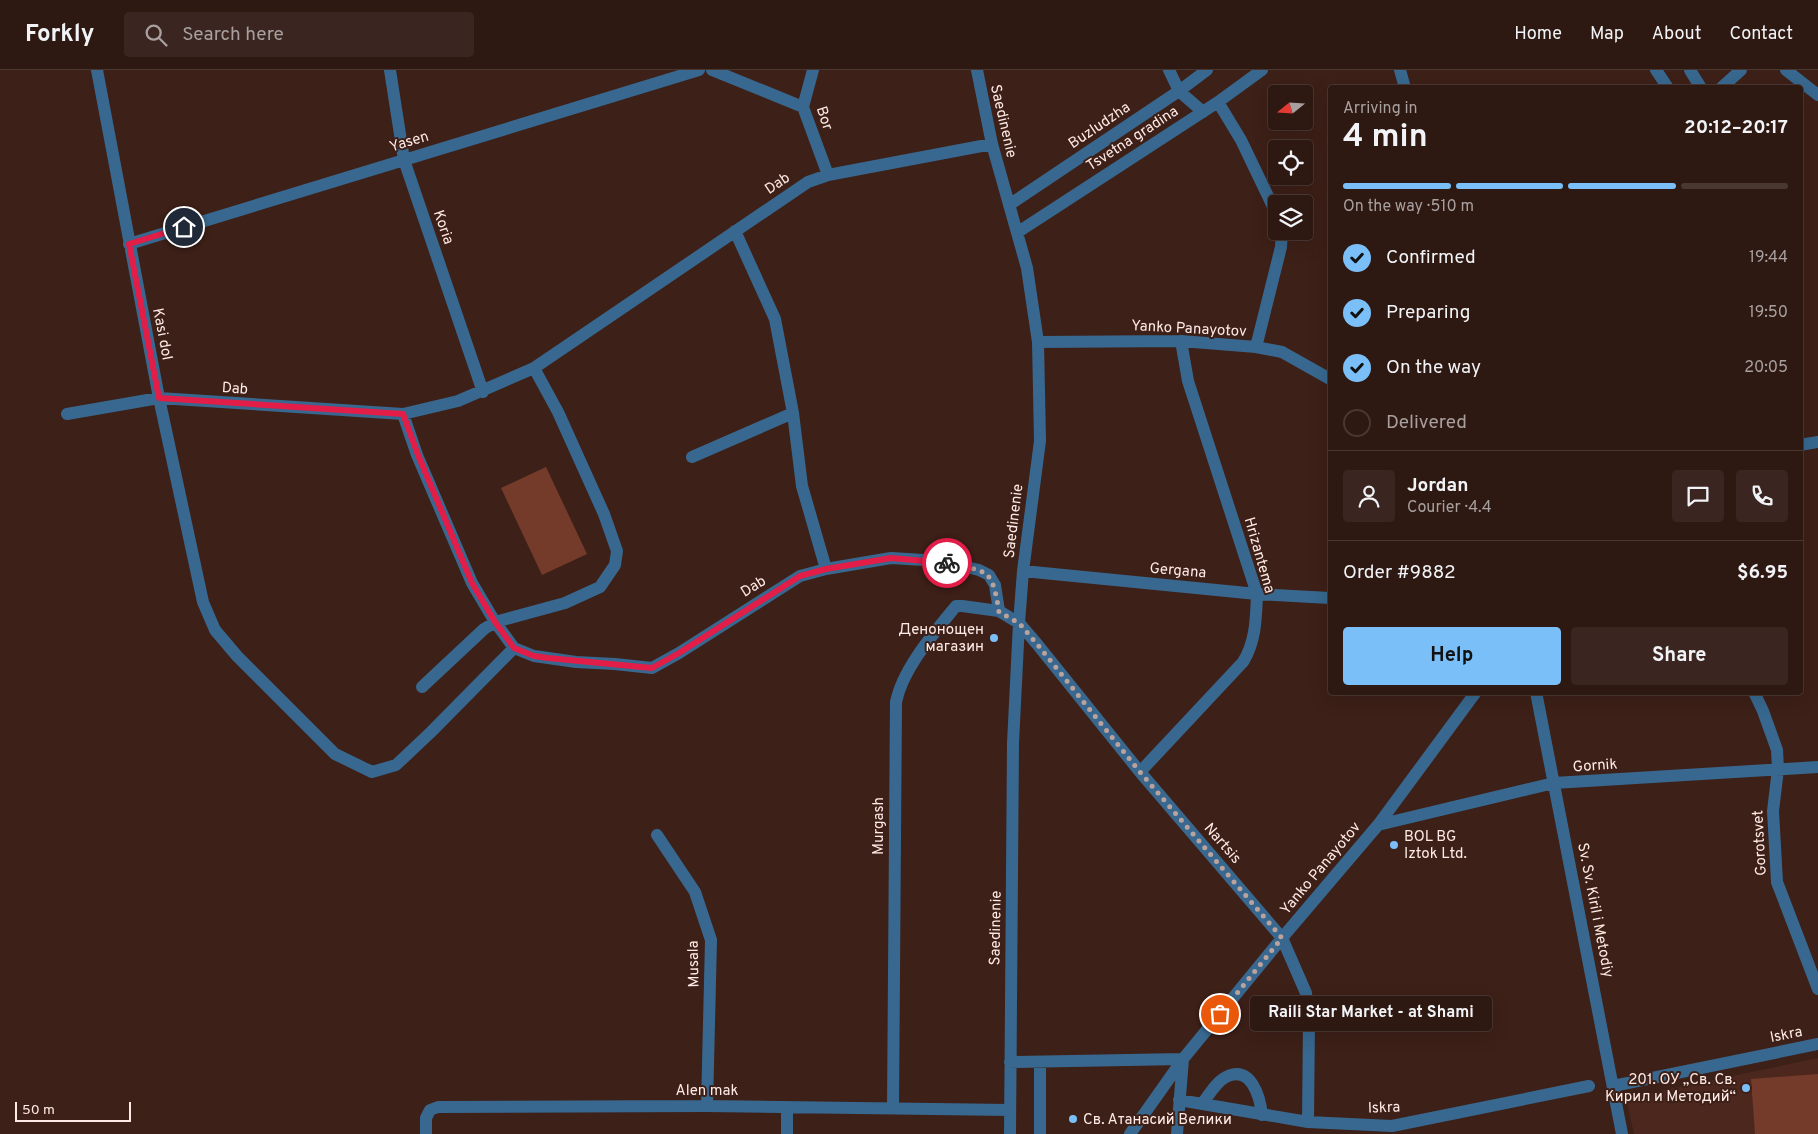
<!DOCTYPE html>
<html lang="en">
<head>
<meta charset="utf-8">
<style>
  :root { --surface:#2e1812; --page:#3a2520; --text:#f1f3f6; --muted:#a7a09f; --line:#493732; --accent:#7abff8 }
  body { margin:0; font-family:Overpass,sans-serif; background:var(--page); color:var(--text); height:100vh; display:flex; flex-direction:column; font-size:19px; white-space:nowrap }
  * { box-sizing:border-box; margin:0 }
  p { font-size:16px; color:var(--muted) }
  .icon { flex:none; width:28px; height:28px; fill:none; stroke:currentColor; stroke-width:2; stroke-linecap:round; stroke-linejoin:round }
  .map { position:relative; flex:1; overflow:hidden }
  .details { position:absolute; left:1328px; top:15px; width:475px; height:610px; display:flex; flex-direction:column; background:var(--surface); border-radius:5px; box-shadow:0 5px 20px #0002,0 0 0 1px var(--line) }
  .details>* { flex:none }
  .needle { width:32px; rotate:252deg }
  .tools { position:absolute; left:1268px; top:15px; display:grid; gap:10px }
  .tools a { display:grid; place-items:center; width:45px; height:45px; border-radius:5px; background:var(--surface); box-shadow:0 5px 20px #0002,0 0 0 1px var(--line); font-size:25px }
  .scale { position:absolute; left:15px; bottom:12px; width:116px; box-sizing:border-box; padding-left:5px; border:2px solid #ffeae5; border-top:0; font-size:14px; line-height:18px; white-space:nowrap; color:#ffeae5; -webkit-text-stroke:4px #3d2018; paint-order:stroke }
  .pin { position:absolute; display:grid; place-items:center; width:42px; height:42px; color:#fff; margin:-21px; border:2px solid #fff; border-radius:50%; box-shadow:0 1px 5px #0007 }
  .courier { position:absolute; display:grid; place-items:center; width:50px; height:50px; margin:-25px; border:4px solid #e11d48; border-radius:50%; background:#fff; color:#222; box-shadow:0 1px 6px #0007 }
  .bubble { position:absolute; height:35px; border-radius:5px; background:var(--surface); box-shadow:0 5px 20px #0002,0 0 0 1px var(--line); font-size:16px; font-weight:700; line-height:35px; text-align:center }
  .head em { font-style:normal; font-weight:700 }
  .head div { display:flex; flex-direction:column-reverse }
  .head { display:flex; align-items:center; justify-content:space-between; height:85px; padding:0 15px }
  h1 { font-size:32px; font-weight:700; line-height:38px }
  .bar { display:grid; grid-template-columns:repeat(4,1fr); gap:8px 5px; align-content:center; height:60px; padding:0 15px }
  .bar i { height:6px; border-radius:4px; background:var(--line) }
  .bar .on { background:var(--accent) }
  .bar p { grid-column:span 4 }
  .line { display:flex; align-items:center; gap:12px; padding:0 15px; border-top:1px solid var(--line) }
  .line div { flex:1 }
  .round { display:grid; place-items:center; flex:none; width:52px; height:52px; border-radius:5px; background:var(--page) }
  ol { padding:0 15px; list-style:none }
  li { display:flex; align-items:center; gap:15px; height:55px }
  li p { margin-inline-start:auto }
  li .icon { padding:5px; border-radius:50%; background:var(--accent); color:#111; stroke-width:4 }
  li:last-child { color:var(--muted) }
  li i { width:28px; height:28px; border:2px solid var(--line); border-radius:50% }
  .action { display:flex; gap:10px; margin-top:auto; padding:10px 15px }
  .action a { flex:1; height:58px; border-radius:5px; background:var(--accent); color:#111; font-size:20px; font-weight:700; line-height:58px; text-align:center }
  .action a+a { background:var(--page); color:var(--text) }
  header { display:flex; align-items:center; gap:30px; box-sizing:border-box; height:70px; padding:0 25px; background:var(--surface); border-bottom:1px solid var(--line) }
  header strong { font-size:24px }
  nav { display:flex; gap:28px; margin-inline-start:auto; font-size:18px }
  .search { width:350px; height:45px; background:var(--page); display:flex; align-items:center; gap:12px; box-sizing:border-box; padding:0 18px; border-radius:5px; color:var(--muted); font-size:19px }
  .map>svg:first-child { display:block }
  .built { fill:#4b271d }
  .green { fill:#743b2b }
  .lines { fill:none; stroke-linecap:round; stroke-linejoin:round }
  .minor { stroke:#38688f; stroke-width:12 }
  .done { stroke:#bba39d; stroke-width:5; stroke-dasharray:0 9 }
  .route { stroke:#e11d48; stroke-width:6 }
  .poi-dot { fill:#7abff8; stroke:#3d2018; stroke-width:2 }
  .labels { text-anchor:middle; stroke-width:4; stroke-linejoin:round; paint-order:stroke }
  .street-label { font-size:15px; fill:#ffeae5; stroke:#3d2018 }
  .poi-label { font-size:15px; fill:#ffeae5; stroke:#3d2018; text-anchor:end }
</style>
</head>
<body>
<header>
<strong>Forkly</strong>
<div class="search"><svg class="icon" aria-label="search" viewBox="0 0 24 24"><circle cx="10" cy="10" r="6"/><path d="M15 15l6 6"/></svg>Search here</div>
<nav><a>Home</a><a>Map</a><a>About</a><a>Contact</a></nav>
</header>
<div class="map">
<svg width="1818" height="1064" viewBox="0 0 1818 1064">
  <rect width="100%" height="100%" fill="#3d2018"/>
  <path class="built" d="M1818,988V1064H1634L1626,1028Z"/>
  <path class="green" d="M546,397L587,484L542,505L501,418Z
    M1818,1004V1064H1755L1751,1009Z"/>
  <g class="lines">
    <path class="minor" d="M97,0L159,328L203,532L215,560L237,586L335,684L372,702L396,695L431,662L514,578
      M390,0L404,90L483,322
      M712,0L803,37
      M813,0L803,37L828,105
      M977,0L992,74L1027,198L1038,272L1040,371L1023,501L1019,553L1013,673L1010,1064
      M1169,0L1179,21L1203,42
      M1400,0L1405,18
      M1656,0L1668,18
      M1690,0L1701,18
      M1786,0L1818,25
      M1721,18L1741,0
      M1218,32L1241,70L1276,143
      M1009,135L1179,21L1207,0
      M735,161L775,249L793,343L802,416L826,499
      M1018,162L1218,32L1262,0
      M129,174L699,0
      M1038,272L1181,271L1256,277L1282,282L1330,309
      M1256,277L1281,177L1282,161
      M67,344L159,328L403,344L458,331L534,298L808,112L828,105L992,74
      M403,344L417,385L472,513L495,552L514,578L534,586L576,592L615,594L652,598L679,583L800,506L826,499L891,488L940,491L979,500L989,505L995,515L999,541L1019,553L1037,574L1140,702L1282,868L1306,923L1309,948L1308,1052
      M1800,375L1818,372
      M692,387L793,343
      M1023,501L1257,524L1330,528
      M422,617L484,559L495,552L565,533L600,517L615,495L617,481L604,444L558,342L534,298
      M1536,622L1622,1064
      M1754,622L1763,641L1777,680L1778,699L1773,741L1777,812L1818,919
      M1140,702L1243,592C1256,571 1256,548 1257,524L1188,311L1181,271
      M1378,755L1554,713L1818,697
      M657,765L695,822L711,870L707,1036
      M1010,992L1183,989L1177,1064
      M1613,1016L1818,974
      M1179,1030L1308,1052L1392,1056L1589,1016
      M1202,1034C1209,1025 1216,1012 1226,1007C1251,994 1260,1027 1262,1045
      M787,1037V1064
      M893,1038L896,632C903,598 934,563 956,536H962L999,541
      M426,1064V1048L430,1040L438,1037L707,1036L1010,1040
      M1040,1064V992
      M1130,1064L1183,989L1282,868L1378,755L1476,622"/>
  </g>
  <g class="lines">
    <path class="done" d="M947,493C988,502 992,497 999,542L1019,553L1037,574L1140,702L1282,868L1220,944"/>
    <path class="route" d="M184,157L129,174L159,328L403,344L418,385L472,513L495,552L514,578L534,586L548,588L652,598L679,583L800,506L826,499L891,488L947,493"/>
  </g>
  <g class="poi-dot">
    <circle cx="994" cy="568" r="5"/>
    <circle cx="1394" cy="775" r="5"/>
    <circle cx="1746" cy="1018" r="5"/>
    <circle cx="1073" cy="1049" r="5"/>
  </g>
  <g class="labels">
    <g class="street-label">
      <text transform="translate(825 48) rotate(72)" y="5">Bor</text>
      <text transform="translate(1004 51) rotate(77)" y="5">Saedinenie</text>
      <text transform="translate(1099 55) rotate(-34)" y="5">Buzludzha</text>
      <text transform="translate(1132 68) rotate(-33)" y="5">Tsvetna gradina</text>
      <text transform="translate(409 71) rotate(-17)" y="5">Yasen</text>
      <text transform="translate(777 113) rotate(-34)" y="5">Dab</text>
      <text transform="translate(444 157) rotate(71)" y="5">Koria</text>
      <text transform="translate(1189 258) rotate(3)" y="5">Yanko Panayotov</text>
      <text transform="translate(163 264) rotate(79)" y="5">Kasi dol</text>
      <text transform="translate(235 318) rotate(4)" y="5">Dab</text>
      <text transform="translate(1013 451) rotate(-83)" y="5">Saedinenie</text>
      <text transform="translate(1260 485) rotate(74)" y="5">Hrizantema</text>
      <text transform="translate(1178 500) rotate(5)" y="5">Gergana</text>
      <text transform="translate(753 516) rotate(-32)" y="5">Dab</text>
      <text transform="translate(1595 695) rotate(-4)" y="5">Gornik</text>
      <text transform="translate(878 756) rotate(-90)" y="5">Murgash</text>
      <text transform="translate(1223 773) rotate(49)" y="5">Nartsis</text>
      <text transform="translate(1759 773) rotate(-93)" y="5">Gorotsvet</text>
      <text transform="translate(1320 798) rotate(-50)" y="5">Yanko Panayotov</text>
      <text transform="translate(1596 840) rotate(79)" y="5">Sv. Sv. Kiril i Metodiy</text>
      <text transform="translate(995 858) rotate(-89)" y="5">Saedinenie</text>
      <text transform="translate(693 894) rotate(-91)" y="5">Musala</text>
      <text transform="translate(1786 964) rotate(-11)" y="5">Iskra</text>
      <text x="707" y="1025">Alen mak</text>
      <text transform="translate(1384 1037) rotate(-2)" y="5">Iskra</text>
    </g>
    <g class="poi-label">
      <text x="984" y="564">Денонощен<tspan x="984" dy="17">магазин</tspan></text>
      <text x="1404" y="771" text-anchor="start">BOL BG<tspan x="1404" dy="17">Iztok Ltd.</tspan></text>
      <text x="1736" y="1014">201. ОУ „Св. Св.<tspan x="1736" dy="17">Кирил и Методий“</tspan></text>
      <text x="1083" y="1054" text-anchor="start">Св. Атанасий Велики</text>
    </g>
  </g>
</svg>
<div class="tools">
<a><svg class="needle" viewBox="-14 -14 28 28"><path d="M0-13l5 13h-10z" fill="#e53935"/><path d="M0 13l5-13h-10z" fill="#a7a09f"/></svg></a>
<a><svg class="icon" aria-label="locate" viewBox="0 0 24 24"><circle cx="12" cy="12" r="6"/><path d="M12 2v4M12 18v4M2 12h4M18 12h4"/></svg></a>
<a><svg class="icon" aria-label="layers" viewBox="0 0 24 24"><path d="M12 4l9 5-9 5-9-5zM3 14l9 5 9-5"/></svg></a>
</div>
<div class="scale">50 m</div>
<div class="pin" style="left:1220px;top:944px;background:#ea580c"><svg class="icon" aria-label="bag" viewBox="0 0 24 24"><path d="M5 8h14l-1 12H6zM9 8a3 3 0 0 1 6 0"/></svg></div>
<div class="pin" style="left:184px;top:157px;background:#1f2937"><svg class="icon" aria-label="home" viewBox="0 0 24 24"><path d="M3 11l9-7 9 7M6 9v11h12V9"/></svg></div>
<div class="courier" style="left:947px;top:493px"><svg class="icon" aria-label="bike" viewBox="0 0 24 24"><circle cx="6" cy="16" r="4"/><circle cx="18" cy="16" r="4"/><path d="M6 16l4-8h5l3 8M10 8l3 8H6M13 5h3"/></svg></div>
<div class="bubble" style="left:1250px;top:926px;width:242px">Raili Star Market - at Shami</div>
<section class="details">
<div class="head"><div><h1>4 min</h1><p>Arriving in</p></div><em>20:12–20:17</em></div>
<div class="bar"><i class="on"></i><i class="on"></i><i class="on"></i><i></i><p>On the way · 510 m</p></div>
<ol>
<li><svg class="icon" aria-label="check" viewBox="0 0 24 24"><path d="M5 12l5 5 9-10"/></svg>Confirmed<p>19:44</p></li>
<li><svg class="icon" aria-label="check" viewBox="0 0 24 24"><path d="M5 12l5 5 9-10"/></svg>Preparing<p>19:50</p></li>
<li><svg class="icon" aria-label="check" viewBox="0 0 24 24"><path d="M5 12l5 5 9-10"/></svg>On the way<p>20:05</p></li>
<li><i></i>Delivered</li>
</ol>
<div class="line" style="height:90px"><a class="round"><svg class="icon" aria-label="person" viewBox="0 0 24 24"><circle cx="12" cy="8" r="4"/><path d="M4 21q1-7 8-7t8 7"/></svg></a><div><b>Jordan</b><p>Courier · 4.4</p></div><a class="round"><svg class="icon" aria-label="chat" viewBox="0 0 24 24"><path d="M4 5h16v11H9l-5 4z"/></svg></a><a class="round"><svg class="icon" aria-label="phone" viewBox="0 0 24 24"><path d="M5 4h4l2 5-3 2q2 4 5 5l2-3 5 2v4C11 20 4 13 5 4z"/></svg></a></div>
<div class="line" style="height:65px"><div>Order #9882</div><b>$6.95</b></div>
<div class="action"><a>Help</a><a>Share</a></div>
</section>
</div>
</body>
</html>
